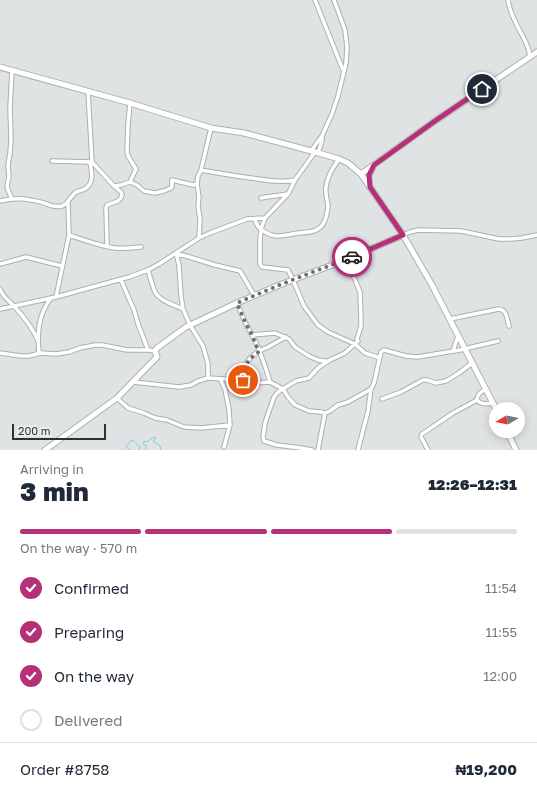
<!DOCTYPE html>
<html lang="en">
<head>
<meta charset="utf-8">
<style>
  :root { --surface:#fff; --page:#f2f2f3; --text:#1f2937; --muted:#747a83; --line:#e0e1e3; --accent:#b43077 }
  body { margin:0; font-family:"Golos Text",sans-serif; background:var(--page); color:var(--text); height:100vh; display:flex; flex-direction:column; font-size:15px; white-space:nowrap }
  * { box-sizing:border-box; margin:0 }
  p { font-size:13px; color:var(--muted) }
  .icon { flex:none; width:22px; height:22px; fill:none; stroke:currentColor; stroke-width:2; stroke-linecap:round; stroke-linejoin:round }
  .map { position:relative; height:450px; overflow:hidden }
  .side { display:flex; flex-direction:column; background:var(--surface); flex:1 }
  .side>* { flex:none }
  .needle { width:26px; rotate:261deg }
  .tools { position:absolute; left:489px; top:402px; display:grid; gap:8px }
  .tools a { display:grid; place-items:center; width:36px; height:36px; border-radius:50%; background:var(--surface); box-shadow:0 2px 10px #0003; font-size:20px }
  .scale { position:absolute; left:12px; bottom:10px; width:94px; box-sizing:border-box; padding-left:4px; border:2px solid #2f3030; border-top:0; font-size:11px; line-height:14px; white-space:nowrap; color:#2f3030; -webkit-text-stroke:3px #edf1f2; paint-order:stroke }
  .pin { position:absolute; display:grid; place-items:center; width:34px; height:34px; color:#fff; margin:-17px; border:2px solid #fff; border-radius:50%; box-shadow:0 1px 4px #0007 }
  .courier { position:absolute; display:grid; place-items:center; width:40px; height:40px; margin:-20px; border:3px solid #b43077; border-radius:50%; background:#fff; color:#222; box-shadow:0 1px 5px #0007 }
  .summary em { font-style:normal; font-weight:800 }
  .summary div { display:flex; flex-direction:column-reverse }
  .summary { display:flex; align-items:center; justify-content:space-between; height:68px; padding:0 20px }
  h1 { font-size:26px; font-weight:800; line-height:30px }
  .bar { display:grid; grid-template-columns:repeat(4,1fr); gap:6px 4px; align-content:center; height:48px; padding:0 20px }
  .bar i { height:5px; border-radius:3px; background:var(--line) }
  .bar .selected { background:var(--accent) }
  .bar p { grid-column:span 4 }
  .line { display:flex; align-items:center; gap:10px; padding:0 20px; border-top:1px solid var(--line) }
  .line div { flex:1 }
  ol { padding:0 20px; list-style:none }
  li { display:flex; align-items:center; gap:12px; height:44px }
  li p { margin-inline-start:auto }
  li .icon { padding:4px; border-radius:50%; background:var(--accent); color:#fff; stroke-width:4 }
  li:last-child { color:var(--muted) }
  li i { width:22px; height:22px; border:2px solid var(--line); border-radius:50% }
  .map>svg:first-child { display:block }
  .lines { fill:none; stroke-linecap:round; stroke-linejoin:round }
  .stream { stroke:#86cadd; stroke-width:1 }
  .street-casing { stroke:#acb0b1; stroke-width:5.5 }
  .secondary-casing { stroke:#acb0b1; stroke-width:7 }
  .street { stroke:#fff; stroke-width:3.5 }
  .secondary { stroke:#fff; stroke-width:5 }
  .done { stroke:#6d6f6f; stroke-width:4; stroke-dasharray:0 7.2 }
  .route { stroke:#b43077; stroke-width:5 }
</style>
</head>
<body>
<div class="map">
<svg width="537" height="450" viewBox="0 0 537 450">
  <rect width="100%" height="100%" fill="#e0e3e4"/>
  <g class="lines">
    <path class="stream" d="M130,450L126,447L131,440L134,441L140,447L139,450
      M145,450L146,448V445H144L143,443L145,441L147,442L149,440L154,437L156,438L153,441L160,446L161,450"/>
    <defs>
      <path id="street" d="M315,0L343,70
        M508,0C509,7 512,15 515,21C520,33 529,43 530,57
        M12,71L10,108L11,140L10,153L8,165L9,177L7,186L8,190L12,199
        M88,91L92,162L114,186L121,192L122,194L121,198L118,201L107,205L106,208L107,246
        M311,151L322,136L332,114L338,96L346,63L347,47L345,30L334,0
        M315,152L295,180L288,194L265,218L261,229L260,240V264L262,267L288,270L293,280L304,306L318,325L328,332L355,344L365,353L380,358
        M318,153L322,141V136
        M52,161L91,162
        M201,170C218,173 235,176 251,178C266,180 280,183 295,180
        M130,182L137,185L144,191L155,193L164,191L171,188L172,186V180L193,185L197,184
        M114,186L121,185L130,182L136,169L128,156L127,152L128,124L130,103
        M261,198C270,196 278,196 287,194
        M0,201C8,199 16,198 25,199C31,200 38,201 44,203C50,205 54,208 62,206C68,204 70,197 75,193C78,190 83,191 86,188C95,182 91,170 90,162
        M255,219C256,228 263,232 271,235C281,238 289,234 299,233C312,232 322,232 326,217C327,213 328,210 328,205C327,199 325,193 326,187C327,176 333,168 339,159
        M69,235C84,240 100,246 115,248C124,249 133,248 141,247
        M403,235L410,232L418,230L461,231L499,239H511L522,238L537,235
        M199,238L200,219L198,206L199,197L197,184L198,176L201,170L211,128
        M176,253L179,265L181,296L183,309L190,325L203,346L208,364V378
        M177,254L186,256L215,265L240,271L254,295
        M0,264L26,257L62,266
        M148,270C150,277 152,285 155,292C160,301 174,305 183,309
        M121,280L134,310L138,324L148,350
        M0,289C3,297 9,301 14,306C24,317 33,328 38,341
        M56,297L69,235L68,202
        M237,303L245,322L252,335L258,347L266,369L270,382
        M0,309L56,297L129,277L148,270L159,264L199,238L210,233L247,219L265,218
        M450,319L499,309C507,310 507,319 509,326
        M252,335L275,333L289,339L295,347L309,356L318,360L324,361H327
        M453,351L458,336
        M0,353L21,356H29L41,353L56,354L69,352L80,348L95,345H102L127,350H148L155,351
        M39,353C37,333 38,315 51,298
        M220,379L225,389L229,410L230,425L224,447
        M240,379L245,365L251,357L259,351L268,347L286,337
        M133,382L179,387L191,385L198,381L208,378L225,379H240L255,383L270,382L283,389L288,397L295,405L309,411L321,412L325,413L330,411L338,405L348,402L371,389
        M117,398L128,408L144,413L155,418L167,420L184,427L201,428L230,425
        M382,399L401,392L423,380H427L436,383L446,381L459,373L472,363
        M477,400C481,405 487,404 493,403
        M312,450L301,448L277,445L264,441L263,437L265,423L274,397L278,392L296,381L309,378L318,368L330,360L345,353L358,341L357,339L361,326V319L360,292L353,275L355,256
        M318,450L325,413
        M358,450L368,411L371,389L374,383L381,352L384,350L406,356L417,357L460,350L498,341
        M428,450L421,437L422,434L453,413L477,400C477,394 481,392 486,389"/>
      <path id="secondary" d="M0,67L130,103L211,128L244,133L315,152L339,159L348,163L361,174L403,235L432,285L496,409
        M361,174L435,121L537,52
        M369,186V175L373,167
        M507,431L516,450
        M45,450L117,398L157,357L155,351L157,348L186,327L237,303L282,284L348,259L403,235"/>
    </defs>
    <use href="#street" class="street-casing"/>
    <use href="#secondary" class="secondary-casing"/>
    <use href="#street" class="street"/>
    <use href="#secondary" class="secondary"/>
  </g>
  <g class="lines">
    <path class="done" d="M243,380L240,379C244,367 248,358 259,352L252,335L245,322L237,303L282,284L352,257"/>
    <path class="route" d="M352,257L403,235L370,187L369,175L374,165L435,121L482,89"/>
  </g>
</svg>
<div class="tools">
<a><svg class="needle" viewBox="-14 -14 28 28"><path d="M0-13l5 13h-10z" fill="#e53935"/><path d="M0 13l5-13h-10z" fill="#747a83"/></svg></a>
</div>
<div class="scale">200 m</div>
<div class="pin" style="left:243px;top:380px;background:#ea580c"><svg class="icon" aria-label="bag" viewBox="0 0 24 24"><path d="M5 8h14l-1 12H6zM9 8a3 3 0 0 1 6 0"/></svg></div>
<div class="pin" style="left:482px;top:89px;background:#1f2937"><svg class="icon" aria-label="home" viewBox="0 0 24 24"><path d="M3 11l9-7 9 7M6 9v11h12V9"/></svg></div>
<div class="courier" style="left:352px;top:257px"><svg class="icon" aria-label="car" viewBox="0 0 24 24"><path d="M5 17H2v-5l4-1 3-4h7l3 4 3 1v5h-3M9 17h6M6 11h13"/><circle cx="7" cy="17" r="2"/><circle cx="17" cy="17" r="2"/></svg></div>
</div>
<section class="side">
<div class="summary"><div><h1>3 min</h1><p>Arriving in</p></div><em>12:26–12:31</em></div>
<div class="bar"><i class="selected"></i><i class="selected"></i><i class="selected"></i><i></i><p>On the way · 570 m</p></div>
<ol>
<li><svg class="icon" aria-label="check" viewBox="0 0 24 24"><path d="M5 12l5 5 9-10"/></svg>Confirmed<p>11:54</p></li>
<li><svg class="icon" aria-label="check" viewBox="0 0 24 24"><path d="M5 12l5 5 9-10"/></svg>Preparing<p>11:55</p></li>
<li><svg class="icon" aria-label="check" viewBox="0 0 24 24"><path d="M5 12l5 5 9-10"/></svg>On the way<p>12:00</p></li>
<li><i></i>Delivered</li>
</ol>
<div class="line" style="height:52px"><div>Order #8758</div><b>₦19,200</b></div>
</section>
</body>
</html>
